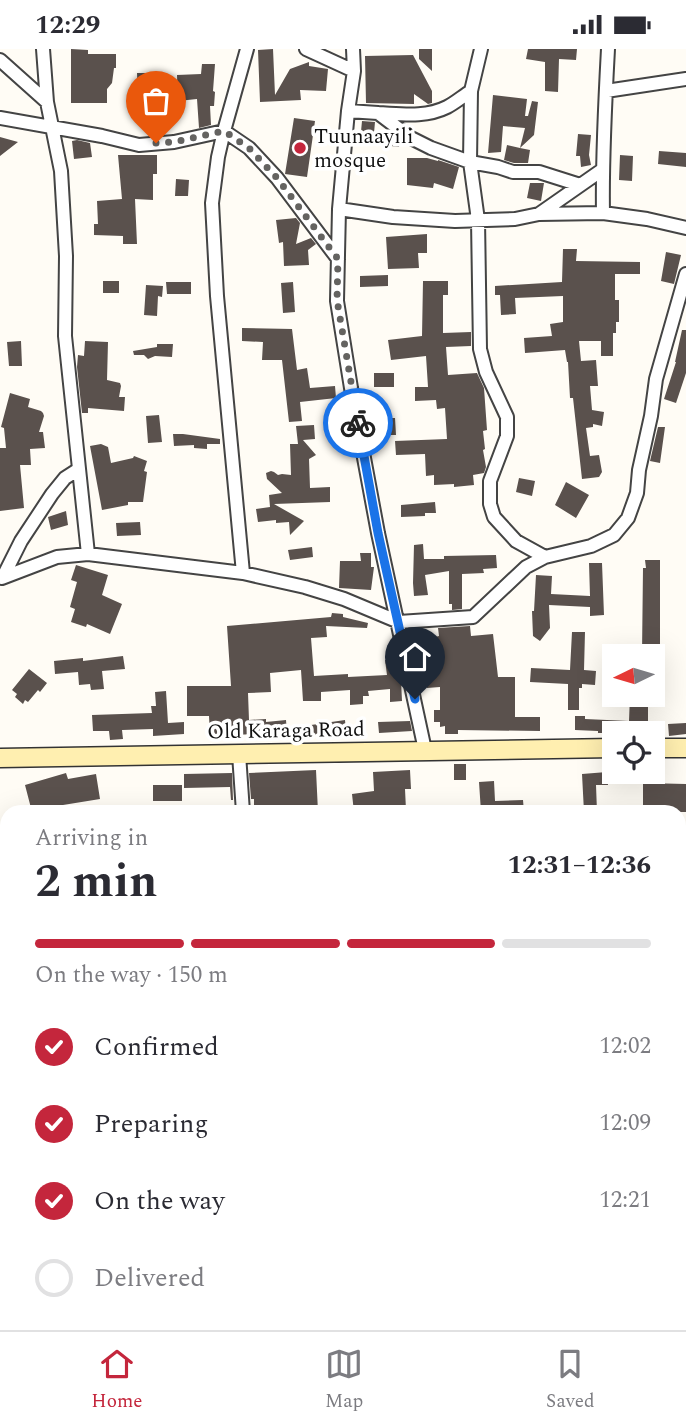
<!DOCTYPE html>
<html lang="en">
<head>
<meta charset="utf-8">
<style>
  :root { --surface:#fff; --page:#f2f2f3; --text:#2b2b33; --muted:#7c7c81; --line:#e1e1e2; --accent:#c4263c }
  body { margin:0; font-family:Spectral,serif; background:var(--page); color:var(--text); height:100vh; display:flex; flex-direction:column; font-size:26px; white-space:nowrap }
  * { box-sizing:border-box; margin:0 }
  p { font-size:23px; color:var(--muted) }
  .icon { flex:none; width:38px; height:38px; fill:none; stroke:currentColor; stroke-width:2; stroke-linecap:round; stroke-linejoin:round }
  .map { position:relative; flex:1; overflow:hidden }
  .details { position:absolute; left:0px; top:756px; width:686px; height:525px; display:flex; flex-direction:column; background:var(--surface); border-radius:21px 21px 0 0; box-shadow:0 7px 28px #0002 }
  .details>* { flex:none }
  .needle { width:46px; rotate:265deg }
  .tools { position:absolute; left:602px; top:595px; display:grid; gap:14px }
  .tools a { display:grid; place-items:center; width:63px; height:63px; border-radius:0px; background:var(--surface); box-shadow:0 7px 28px #0002; font-size:35px }
  .pin { position:absolute; display:grid; place-items:center; width:60px; height:60px; color:#fff; margin:-72px -30px; border-radius:50% 50% 50% 0; rotate:-45deg; box-shadow:0 0 7px #0007 }
  .pin .icon { rotate:45deg }
  .courier { position:absolute; display:grid; place-items:center; width:70px; height:70px; margin:-35px; border:5px solid #1a73e8; border-radius:50%; background:#fff; color:#222; box-shadow:0 2px 9px #0007 }
  .overview em { font-style:normal; font-weight:700 }
  .overview div { display:flex; flex-direction:column-reverse }
  .overview { display:flex; align-items:center; justify-content:space-between; height:119px; padding:0 35px }
  h1 { font-size:46px; font-weight:700; line-height:52px }
  .bar { display:grid; grid-template-columns:repeat(4,1fr); gap:10px 7px; align-content:center; height:84px; padding:0 35px }
  .bar i { height:9px; border-radius:5px; background:var(--line) }
  .bar .current { background:var(--accent) }
  .bar p { grid-column:span 4 }
  ol { padding:0 35px; list-style:none }
  li { display:flex; align-items:center; gap:21px; height:77px }
  li p { margin-inline-start:auto }
  li .icon { padding:7px; border-radius:50%; background:var(--accent); color:#fff; stroke-width:4 }
  li:last-child { color:var(--muted) }
  li i { width:38px; height:38px; border:4px solid var(--line); border-radius:50% }
  .status { display:flex; justify-content:space-between; align-items:center; height:49px; padding:0 35px; background:var(--surface); direction:ltr }
  .status svg { height:19px; fill:currentColor }
  .dock { display:flex; justify-content:space-around; align-items:center; height:98px; border-top:2px solid var(--line); background:var(--surface); font-size:19px; color:var(--muted) }
  .dock a { display:grid; justify-items:center; gap:4px }
  .dock .current { color:var(--accent) }
  .map>svg:first-child { display:block }
  .building { fill:#5a514d }
  .lines { fill:none; stroke-linecap:round; stroke-linejoin:round }
  .street-casing { stroke:#444; stroke-width:16 }
  .secondary-casing { stroke:#333; stroke-width:21 }
  .street { stroke:#fff; stroke-width:12 }
  .secondary { stroke:#ffefb0; stroke-width:18 }
  .done { stroke:#646361; stroke-width:7; stroke-dasharray:0 12.6 }
  .route { stroke:#1a73e8; stroke-width:9 }
  .poi-dot { fill:#c4263c; stroke:#fff; stroke-width:2.5 }
  .labels { text-anchor:middle; stroke-width:7; stroke-linejoin:round; paint-order:stroke }
  .poi-label { font-size:21px; fill:#111; stroke:#fff; text-anchor:start }
  .street-label { font-size:21px; fill:#111; stroke:#fff }
</style>
</head>
<body>
<div class="status"><b>12:29</b><svg viewBox="0 0 49 12"><path d="M0 12V9h3v3zM5 12V6h3v6zM10 12V3h3v9zM15 12V0h3v12zM26 1h20v11H26zM47 4h2v5h-2z"/></svg></div>
<div class="map">
<svg width="686" height="1281" viewBox="0 0 686 1281">
  <rect width="100%" height="100%" fill="#fffcf5"/>
  <path class="building" d="M71,0L88,1V5H116V19H114L112,34L107,40V54H71Z
    M273,0L275,46L290,20L309,13V17L328,20L326,42L300,41L301,51L260,53L258,1Z
    M419,0H432V22L419,10Z
    M528,0H577L576,11L559,10L558,43L545,42V13L526,10Z
    M413,6L432,42V54L428,55L414,45V55L366,54L365,7Z
    M202,15H215L213,42L215,43L214,57H210L211,76L199,79L197,50L178,52L177,26L201,25Z
    M137,24H149L150,46L172,45L174,70L139,72Z
    M493,46L527,50L525,67H528L532,52L538,53L534,86L520,99L530,101L528,114H514L504,111L507,96L520,99L525,79L503,77L501,103L488,104Z
    M294,69L315,72L307,128L285,125Z
    M362,72L375,73L374,84L393,86L400,91L399,98L360,93Z
    M578,85L591,86L589,106L591,116L581,118L580,107H576Z
    M0,88L18,93L0,107Z
    M77,91L90,94L92,108L74,110L72,92Z
    M659,102L686,104V118L658,115Z
    M118,106H157V125H153V151L135,150L137,195H123V187L94,186V175H98L97,152L122,150Z
    M620,106L633,107L632,132L619,131Z
    M407,109H427L438,112V111L459,118L453,140L434,134L433,139L407,136Z
    M176,130L189,131L188,147H175Z
    M530,134H544L541,152L527,149Z
    M296,169L300,174L296,195L311,189L316,195L308,201L309,216L284,217L283,193L279,194L276,171Z
    M427,185V204H418L419,219L388,220L386,188Z
    M563,200H577L576,212L640,213V225H615V251H619V273H616V284H613V307H601V292H579L581,312L596,311L598,337H590L592,361L604,363L602,377L593,375V378L586,379L590,407L599,406L602,423L599,428L582,430L573,349H570L568,313H567L565,301L525,304L524,289L552,287L550,275L563,273V247L515,249L516,265L501,266L500,246H495V237L562,233Z
    M666,203L681,206L674,235L661,232Z
    M388,226V237L360,238V227Z
    M103,232H119V244H103Z
    M423,232H448V246H443V284L471,283V297L446,298L448,326L477,324L484,339L487,381L483,382L485,400L483,401L486,418L484,424L473,426L474,436L454,438V435L434,436V426L426,427L425,405L396,406L395,392L447,390L445,359L437,360L436,351L415,352V338H428L426,307L391,311L388,291L422,287Z
    M166,233H191V245H167Z
    M293,233L295,263L283,264L281,234Z
    M146,236L163,237L162,248L158,247L157,267L144,266Z
    M242,279L292,280L297,321L307,319L310,339L335,337L336,349L300,353L302,372L289,373L282,311H262L263,293L242,292Z
    M682,281H686V324L676,354L664,350L676,313H675Z
    M21,292L22,317H9L7,293Z
    M85,292L108,293L107,331L120,334L121,337L119,348H125L124,362L88,359V364H82L77,318L78,306L84,307Z
    M157,295H173L172,308L155,307L148,310L144,306H134L133,302L157,298Z
    M374,324H394V338H374Z
    M10,344L30,350L28,358L41,362L43,364L44,367L39,383H43L45,399L30,400L31,416H20L24,459L0,462V399H6L4,379L1,378Z
    M159,366L162,393L148,394L146,367Z
    M383,369H395L396,386H383Z
    M314,376L315,390L303,391L316,406L309,410L310,439L330,438V453L274,455L304,472L290,486L289,473L276,474V471L258,473L256,460L270,458L269,446L282,444L267,430L266,424L271,422L274,423L278,426L282,425L291,426L290,395H298L296,377Z
    M658,378H665L660,414L650,412Z
    M173,385H183L220,390V395H207V400L194,399V396L174,397Z
    M101,395L108,398L111,414L133,409L134,407L147,412L144,422L147,423L143,453H128V456L102,461L90,397Z
    M519,429L535,432L532,447L516,443Z
    M566,433L589,446L576,469L555,456Z
    M435,453L436,464H425V467L401,468V456Z
    M66,462L68,476L51,481L48,468Z
    M140,473L141,486L117,487L116,474Z
    M423,495L424,510H444V507L496,506L497,519L483,520L484,524L462,525V560L452,561V555H449V522L425,526L428,546L414,547L413,534L414,496Z
    M312,498L313,508L290,511L288,501Z
    M360,504H371V518H374L371,541L339,539L340,512H361Z
    M645,511H660V605H642L643,519H646Z
    M589,514H602L604,566L590,567V558L549,556L550,579L540,592L533,587L532,562H534L536,526L552,527L551,545L590,547Z
    M76,516L108,526L102,546L122,555L110,585L87,575L86,578L71,573L75,560L70,558L77,533L71,531Z
    M332,564L343,565V568L368,574L367,579L326,577L327,588L311,589L314,627L348,625V628L387,626L385,611L396,609L401,631L402,652L390,653V640L368,642L369,647H363V655L350,656V641L321,643V652H303L301,621L270,624L271,643L248,644L249,671L266,670V673L286,671L287,685H277V684L210,687L209,667H187V637H231L227,577L331,568Z
    M470,577L471,587L493,585L498,628H515V668H540V682L458,681V685H445V677L440,678V673H434V661H440V638L427,639L426,624L436,623L435,588L439,587L438,579Z
    M572,583H585L584,621L596,622L595,636L582,635V639H579V661H568V635L530,633L531,619L570,621Z
    M123,607L125,620L102,622L104,640L91,641L90,635L79,636L78,623L55,625L54,612L83,609V612Z
    M29,620L47,634L40,643L38,641L28,653L25,651L23,655L15,648L17,645L12,641Z
    M166,642L168,674L184,673V685L153,687V680L122,681L123,690L110,691L109,682H93L92,666L152,664L151,657H156L155,643Z
    M630,646H648V672H653V684H598V682L575,681V667H585V670L629,672Z
    M345,671L346,682L312,686L311,676Z
    M410,672L412,682L379,684L378,673Z
    M686,674V685L669,687L668,675Z
    M454,715H466V731H454Z
    M316,721L318,763H254V750H251L249,724Z
    M410,721L411,740H405L406,761L354,763L352,745L374,742L373,723Z
    M607,723L608,736H596L597,763H584L582,725Z
    M66,724L68,730L96,725L100,750L63,756L65,763H32L25,736Z
    M232,724L233,751H231L230,738L184,739V725Z
    M494,732L495,752L523,751L524,763H481L479,733Z
    M643,734L686,735V763H643Z
    M153,736H182V752H153Z"/>
  <g class="lines">
    <defs>
      <path id="street" d="M43,0L47,53L61,122L66,207L65,287L88,505L243,524L305,538L344,550L399,573L473,568L526,518L545,508L591,497L614,486L628,469L637,444L639,421L651,367L656,330L686,225
        M306,0L354,22
        M353,0L354,22L348,62L339,160L337,252L351,339L378,484L425,701
        M481,0L471,42L470,113L478,171L480,300L486,323L507,368V387L490,432V455L494,468L516,492L545,508
        M0,11L47,53
        M606,42L686,30
        M348,62L378,64L411,89L431,99L470,113L498,118L513,123H539L580,136
        M378,64C401,65 425,69 447,58C455,54 463,47 471,42
        M0,69L102,87L139,96L174,93L224,82L249,99L277,129L338,210
        M339,160L393,168L455,172L515,170L539,165L602,121
        M603,164C602,109 605,55 608,0
        M539,165L603,164L647,170L686,179
        M243,524L217,247L212,154L218,108L224,82L247,0
        M3,528L21,492L52,445L65,429L79,420
        M2,529L57,508L88,505
        M239,705L243,763
        M679,845L686,844
        M686,859C679,888 679,918 686,947
        M0,989H7
        M679,1152L686,1153
        M424,1274L425,1281"/>
      <path id="secondary" d="M653,699H686
        M0,709L614,699
        M0,1003L7,1030
        M71,1274L73,1281"/>
    </defs>
    <use href="#street" class="street-casing"/>
    <use href="#secondary" class="secondary-casing"/>
    <use href="#street" class="street"/>
    <use href="#secondary" class="secondary"/>
  </g>
  <g class="lines">
    <path class="done" d="M156,94L174,93L224,82L249,99L277,129L338,210L337,251L358,374"/>
    <path class="route" d="M358,374L378,484L415,650"/>
  </g>
  <circle class="poi-dot" cx="300" cy="99" r="7"/>
  <g class="labels">
    <g class="poi-label">
      <text x="314" y="94">Tuunaayili<tspan x="314" dy="24">mosque</tspan></text>
    </g>
    <g class="street-label">
      <text transform="translate(286 681) rotate(-1)" y="7">Old Karaga Road</text>
    </g>
  </g>
</svg>
<div class="tools">
<a><svg class="needle" viewBox="-14 -14 28 28"><path d="M0-13l5 13h-10z" fill="#e53935"/><path d="M0 13l5-13h-10z" fill="#7c7c81"/></svg></a>
<a><svg class="icon" aria-label="locate" viewBox="0 0 24 24"><circle cx="12" cy="12" r="6"/><path d="M12 2v4M12 18v4M2 12h4M18 12h4"/></svg></a>
</div>
<div class="pin" style="left:156px;top:94px;background:#ea580c"><svg class="icon" aria-label="bag" viewBox="0 0 24 24"><path d="M5 8h14l-1 12H6zM9 8a3 3 0 0 1 6 0"/></svg></div>
<div class="pin" style="left:415px;top:650px;background:#1f2937"><svg class="icon" aria-label="home" viewBox="0 0 24 24"><path d="M3 11l9-7 9 7M6 9v11h12V9"/></svg></div>
<div class="courier" style="left:358px;top:374px"><svg class="icon" aria-label="bike" viewBox="0 0 24 24"><circle cx="6" cy="16" r="4"/><circle cx="18" cy="16" r="4"/><path d="M6 16l4-8h5l3 8M10 8l3 8H6M13 5h3"/></svg></div>
<section class="details">
<div class="overview"><div><h1>2 min</h1><p>Arriving in</p></div><em>12:31–12:36</em></div>
<div class="bar"><i class="current"></i><i class="current"></i><i class="current"></i><i></i><p>On the way · 150 m</p></div>
<ol>
<li><svg class="icon" aria-label="check" viewBox="0 0 24 24"><path d="M5 12l5 5 9-10"/></svg>Confirmed<p>12:02</p></li>
<li><svg class="icon" aria-label="check" viewBox="0 0 24 24"><path d="M5 12l5 5 9-10"/></svg>Preparing<p>12:09</p></li>
<li><svg class="icon" aria-label="check" viewBox="0 0 24 24"><path d="M5 12l5 5 9-10"/></svg>On the way<p>12:21</p></li>
<li><i></i>Delivered</li>
</ol>
</section>
</div>
<nav class="dock">
<a class="current"><svg class="icon" aria-label="home" viewBox="0 0 24 24"><path d="M3 11l9-7 9 7M6 9v11h12V9"/></svg>Home</a>
<a><svg class="icon" aria-label="map" viewBox="0 0 24 24"><path d="M3 6l6-2 6 2 6-2v14l-6 2-6-2-6 2zM9 4v14M15 6v14"/></svg>Map</a>
<a><svg class="icon" aria-label="saved" viewBox="0 0 24 24"><path d="M7 4h10v16l-5-4-5 4z"/></svg>Saved</a>
</nav>
</body>
</html>
